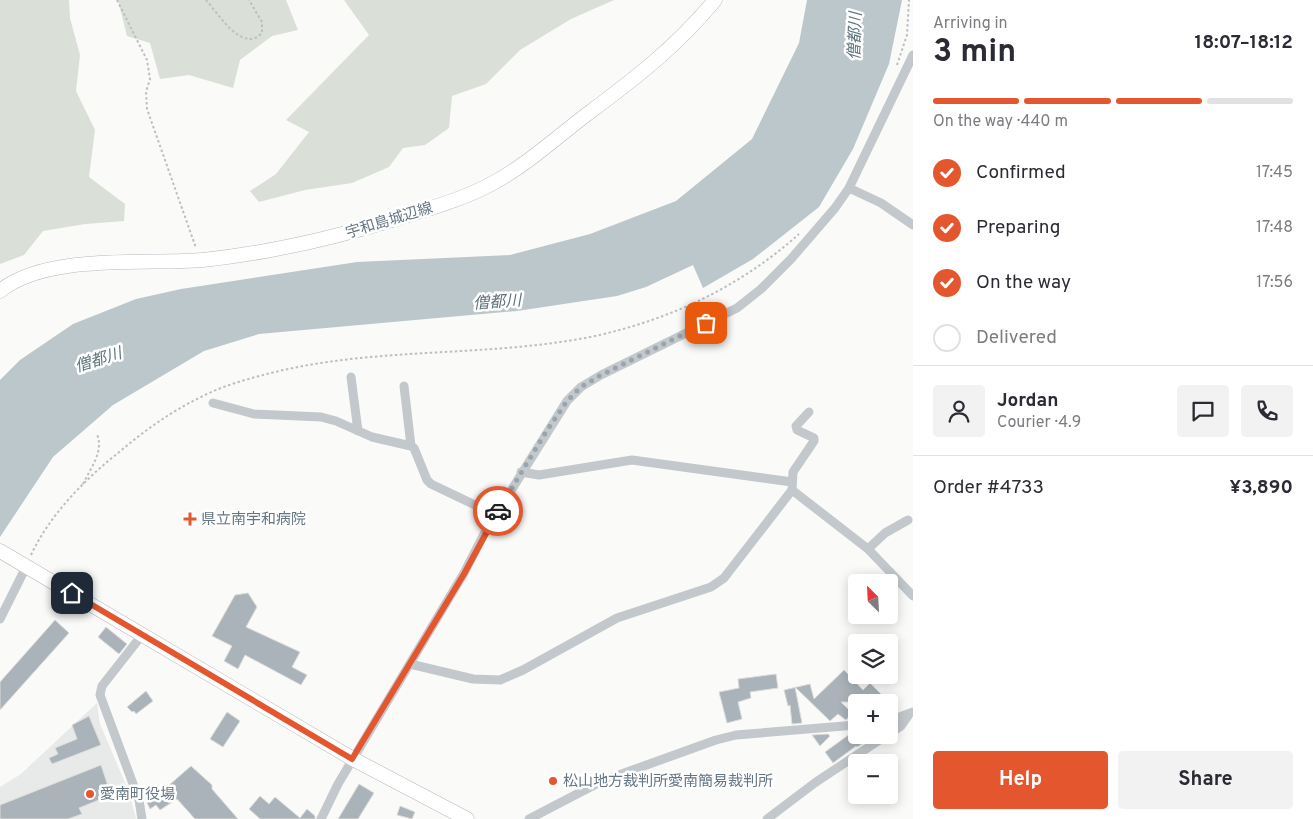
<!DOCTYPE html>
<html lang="en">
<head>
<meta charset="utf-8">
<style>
  :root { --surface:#fff; --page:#f2f2f3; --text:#2b2b33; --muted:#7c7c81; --line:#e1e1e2; --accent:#e4572e }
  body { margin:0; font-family:Overpass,"Noto Sans JP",sans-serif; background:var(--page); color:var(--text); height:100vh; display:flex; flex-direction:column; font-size:19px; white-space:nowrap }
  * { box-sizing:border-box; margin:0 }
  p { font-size:16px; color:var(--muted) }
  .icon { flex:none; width:28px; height:28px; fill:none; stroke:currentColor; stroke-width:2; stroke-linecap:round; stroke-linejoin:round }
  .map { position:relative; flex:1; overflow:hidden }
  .sheet { display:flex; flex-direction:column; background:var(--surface); width:400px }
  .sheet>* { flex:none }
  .needle { width:32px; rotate:336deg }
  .buttons { position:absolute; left:848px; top:574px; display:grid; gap:10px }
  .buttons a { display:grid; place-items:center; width:50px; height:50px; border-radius:5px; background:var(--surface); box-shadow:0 2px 12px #0003; font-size:25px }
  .pin { position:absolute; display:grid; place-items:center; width:42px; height:42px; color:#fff; margin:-21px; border-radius:10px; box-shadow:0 2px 8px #0006 }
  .courier { position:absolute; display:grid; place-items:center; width:50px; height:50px; margin:-25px; border:4px solid #e4572e; border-radius:50%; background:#fff; color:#222; box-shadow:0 1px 6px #0007 }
  .summary em { font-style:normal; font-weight:700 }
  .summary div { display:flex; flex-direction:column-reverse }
  .summary { display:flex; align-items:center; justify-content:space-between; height:85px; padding:0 20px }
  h1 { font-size:32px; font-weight:700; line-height:38px }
  .bar { display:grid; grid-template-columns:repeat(4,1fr); gap:8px 5px; align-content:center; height:60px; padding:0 20px }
  .bar i { height:6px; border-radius:4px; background:var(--line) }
  .bar .current { background:var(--accent) }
  .bar p { grid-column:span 4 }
  .line { display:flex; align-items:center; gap:12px; padding:0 20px; border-top:1px solid var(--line) }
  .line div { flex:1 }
  .round { display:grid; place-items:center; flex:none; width:52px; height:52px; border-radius:5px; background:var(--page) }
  ol { padding:0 20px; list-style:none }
  li { display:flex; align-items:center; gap:15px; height:55px }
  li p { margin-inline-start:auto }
  li .icon { padding:5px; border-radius:50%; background:var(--accent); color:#fff; stroke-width:4 }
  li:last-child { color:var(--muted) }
  li i { width:28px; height:28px; border:2px solid var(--line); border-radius:50% }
  .button { display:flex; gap:10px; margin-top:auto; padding:10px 20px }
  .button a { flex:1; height:58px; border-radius:5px; background:var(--accent); color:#fff; font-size:20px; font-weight:700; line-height:58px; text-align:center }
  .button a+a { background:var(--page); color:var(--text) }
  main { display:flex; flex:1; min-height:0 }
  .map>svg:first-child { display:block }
  .built { fill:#e8e9e9 }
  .green { fill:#dadfd7 }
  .water { fill:#bbc7cb }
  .building { fill:#aab3b9; stroke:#dcdcda }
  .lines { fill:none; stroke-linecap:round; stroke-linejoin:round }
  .primary-casing { stroke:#b5babe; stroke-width:15 }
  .path { stroke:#bbbfc2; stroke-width:2; stroke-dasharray:2.5 2.5; stroke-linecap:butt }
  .minor { stroke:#c3c8cc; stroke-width:9 }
  .primary { stroke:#fff; stroke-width:14 }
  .done { stroke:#99a4ac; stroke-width:5; stroke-dasharray:0 9 }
  .route { stroke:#e4572e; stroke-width:6 }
  .poi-dot { fill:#e4572e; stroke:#fff; stroke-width:2 }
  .labels { text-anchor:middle; stroke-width:5; stroke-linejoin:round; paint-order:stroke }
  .street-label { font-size:15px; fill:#657683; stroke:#fff }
  .poi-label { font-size:15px; fill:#657683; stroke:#fff; text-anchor:start }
  .water-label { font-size:16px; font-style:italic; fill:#60757c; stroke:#fff }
</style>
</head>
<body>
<main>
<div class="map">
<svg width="913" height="819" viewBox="0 0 913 819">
  <rect width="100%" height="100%" fill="#fafaf8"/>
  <path class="built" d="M97,703L100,724L129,792L136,819H0V787L21,774Z"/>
  <path class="green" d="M0,0H69L70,18L80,55L76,91L95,130L89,177L125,204L124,221L85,224L43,231L24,255L0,264Z
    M118,0H286L298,30L272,36L240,60L233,88L189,75L160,79L150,43L127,36Z
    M344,0H614L571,19L520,50L486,84L452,96L449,128L425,145L403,148L389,167L352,183L305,190L259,202L250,191L276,174L309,132L286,120L369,35Z"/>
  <path class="water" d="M807,0H902L889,64L853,149L819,207L753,259L703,288L693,265L646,287L617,296L517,311L259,334L204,351L113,405L53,457L0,537V380L20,360L73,324L136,299L181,289L357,262L510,255L590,234L676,201L752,139L799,43Z"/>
  <path class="building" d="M248,593L257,607L246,627L300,652L292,667L307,675L301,685L245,655L238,669L224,661L232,646L212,636L235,595Z
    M55,620L69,633L0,710V682Z
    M106,627L127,644L119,654L98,637Z
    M844,670L863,690L870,683L881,694L873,702H841L852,713L846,720L838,714L830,721L795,687L802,723L792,724L790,705L788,706L784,690L810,684L814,699Z
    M776,674L778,688L750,692L751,698L738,702L742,719L727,723L719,692L739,688L738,679Z
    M146,691L153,701L136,714L134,711L132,712L127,707Z
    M889,700L898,711L889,714Z
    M227,712L240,721L223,747L210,739Z
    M89,716L101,745L52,764L49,758L58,754L55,748L77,739L72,725Z
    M854,731H856V735H876L857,747L856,746L833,763L825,752Z
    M828,734L830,736L820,746L812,735Z
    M101,765L111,795L79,808L82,814L68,819H0V805Z
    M191,766L212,785V789L238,819H195L177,799L160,810L156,805L150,809L144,796L157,788L160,793Z
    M359,784L374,793L358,819H338Z
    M260,796L269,804L275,797L300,818L307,809L315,816V819H260L249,809Z
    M400,806L415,812L412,819L397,815Z"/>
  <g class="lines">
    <defs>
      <path id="primary" d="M0,291C47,253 145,265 203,260C270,253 334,238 399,218C431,208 464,199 493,183C528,164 558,136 590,112C637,77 677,46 715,0
        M0,551L353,759L467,819"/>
    </defs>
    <use href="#primary" class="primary-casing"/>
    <path class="path" d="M117,0L147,60L150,79L146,92L147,109L196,248
      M206,0C218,13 242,54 262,33V22L249,0
      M897,65L907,35L909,0
      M83,484C91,467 104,452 97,434
      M31,555C49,516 84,480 118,453C144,431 170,412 201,397C222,386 247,379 271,373C378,346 488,358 595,336C672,319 741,286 799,234"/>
    <path class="minor" d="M849,188L881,203L913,225
      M351,377L358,431
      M404,386L411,446
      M213,403L254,414L321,417L336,421L372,437L411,446L414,448L427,480L431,484L496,515
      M521,472L539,475L632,460L792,482
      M792,490L868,549L913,596
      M868,549L885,533L908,520
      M0,619L27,565
      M410,664L473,679L500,680L523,670L617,618L711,587L724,578L792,490L793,472L814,441V438L797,430L796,426L809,412
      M889,721L913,712
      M889,734L901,726L908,716
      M142,819L139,800L100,695L102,686L142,635
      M321,819L338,784L464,573L484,534L567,401L581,387L601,375L737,308L761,289L791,259L835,208L849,188L913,55
      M529,819L602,781L716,740L736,735L856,725
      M767,819L816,782L887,735"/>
    <use href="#primary" class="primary"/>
  </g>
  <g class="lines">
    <path class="done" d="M498,511L546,432L567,401L581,387L601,375L706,323"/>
    <path class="route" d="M72,593L352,759L464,574L498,511"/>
  </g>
  <g class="poi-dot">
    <path d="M187.5 511.5h5v5h5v5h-5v5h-5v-5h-5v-5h5z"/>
    <circle cx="553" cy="781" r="5"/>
    <circle cx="90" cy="794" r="5"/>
  </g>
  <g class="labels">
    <g class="street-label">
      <text transform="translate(389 220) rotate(-17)" y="5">宇和島城辺線</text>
    </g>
    <g class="poi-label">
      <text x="201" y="524">県立南宇和病院</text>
      <text x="563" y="786">松山地方裁判所愛南簡易裁判所</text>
      <text x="100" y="799">愛南町役場</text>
    </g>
    <g class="water-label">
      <text transform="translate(854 36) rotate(-88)" y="6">僧都川</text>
      <text transform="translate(497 301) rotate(-4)" y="6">僧都川</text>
      <text transform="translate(98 359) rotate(-18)" y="6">僧都川</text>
    </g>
  </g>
</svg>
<div class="buttons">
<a><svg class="needle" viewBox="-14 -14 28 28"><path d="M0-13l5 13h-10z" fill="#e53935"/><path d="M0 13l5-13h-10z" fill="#7c7c81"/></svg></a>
<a><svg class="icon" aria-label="layers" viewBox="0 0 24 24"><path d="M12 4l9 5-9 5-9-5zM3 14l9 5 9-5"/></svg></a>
<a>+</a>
<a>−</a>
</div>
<div class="pin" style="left:706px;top:323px;background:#ea580c"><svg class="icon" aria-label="bag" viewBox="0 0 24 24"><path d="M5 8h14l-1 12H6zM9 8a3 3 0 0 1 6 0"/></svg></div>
<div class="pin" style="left:72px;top:593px;background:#1f2937"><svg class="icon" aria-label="home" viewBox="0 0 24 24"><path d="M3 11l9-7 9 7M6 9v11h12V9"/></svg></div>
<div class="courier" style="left:498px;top:511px"><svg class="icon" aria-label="car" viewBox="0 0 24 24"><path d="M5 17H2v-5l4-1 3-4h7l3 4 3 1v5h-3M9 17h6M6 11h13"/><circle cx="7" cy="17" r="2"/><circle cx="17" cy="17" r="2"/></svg></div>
</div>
<section class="sheet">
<div class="summary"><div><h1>3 min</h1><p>Arriving in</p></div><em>18:07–18:12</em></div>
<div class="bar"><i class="current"></i><i class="current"></i><i class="current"></i><i></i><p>On the way · 440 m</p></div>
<ol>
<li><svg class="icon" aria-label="check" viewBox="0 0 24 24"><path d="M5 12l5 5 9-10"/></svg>Confirmed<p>17:45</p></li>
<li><svg class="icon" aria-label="check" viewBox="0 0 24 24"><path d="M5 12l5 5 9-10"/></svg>Preparing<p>17:48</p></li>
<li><svg class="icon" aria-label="check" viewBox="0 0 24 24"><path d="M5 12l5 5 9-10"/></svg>On the way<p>17:56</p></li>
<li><i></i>Delivered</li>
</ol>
<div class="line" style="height:90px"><a class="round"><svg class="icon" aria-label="person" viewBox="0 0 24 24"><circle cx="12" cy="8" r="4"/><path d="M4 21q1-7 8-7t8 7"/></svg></a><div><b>Jordan</b><p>Courier · 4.9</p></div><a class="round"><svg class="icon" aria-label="chat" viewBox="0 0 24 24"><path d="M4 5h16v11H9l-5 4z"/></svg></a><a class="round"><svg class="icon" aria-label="phone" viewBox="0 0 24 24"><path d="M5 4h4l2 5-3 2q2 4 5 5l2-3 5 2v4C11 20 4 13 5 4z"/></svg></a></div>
<div class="line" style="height:65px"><div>Order #4733</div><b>¥3,890</b></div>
<div class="button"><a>Help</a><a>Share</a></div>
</section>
</main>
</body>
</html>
